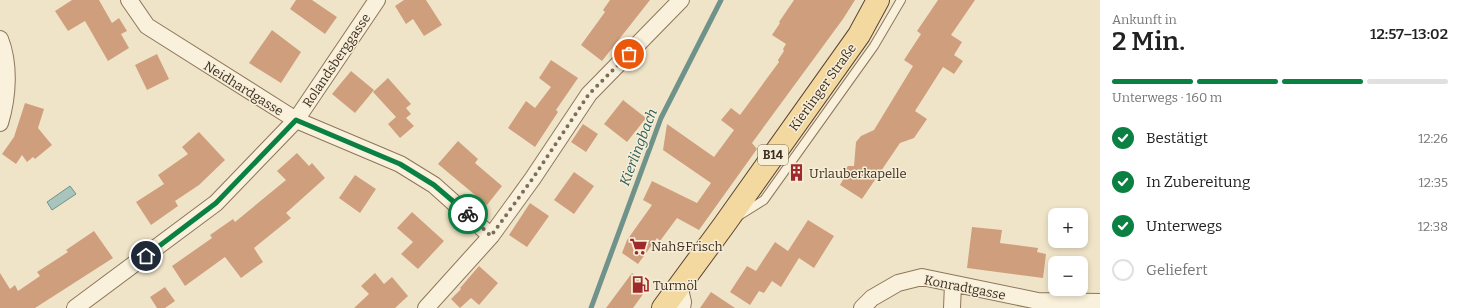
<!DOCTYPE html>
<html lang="de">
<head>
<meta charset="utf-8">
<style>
  :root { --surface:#fff; --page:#f2f2f2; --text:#222; --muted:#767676; --line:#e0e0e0; --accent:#0b8043 }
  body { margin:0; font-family:Bitter,serif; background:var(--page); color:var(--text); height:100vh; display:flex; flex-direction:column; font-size:15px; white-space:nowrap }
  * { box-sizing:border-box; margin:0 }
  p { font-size:13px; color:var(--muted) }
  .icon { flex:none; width:22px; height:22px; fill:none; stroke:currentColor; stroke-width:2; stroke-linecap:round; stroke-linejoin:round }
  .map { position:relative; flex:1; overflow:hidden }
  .panel { display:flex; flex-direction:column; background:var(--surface); width:360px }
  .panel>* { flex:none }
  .tools { position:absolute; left:1048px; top:208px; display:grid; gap:8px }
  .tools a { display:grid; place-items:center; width:40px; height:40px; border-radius:8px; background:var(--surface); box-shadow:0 2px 6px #0003; font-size:20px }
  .pin { position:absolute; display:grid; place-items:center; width:34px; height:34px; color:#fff; margin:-17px; border:2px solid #fff; border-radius:50%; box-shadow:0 1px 4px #0007 }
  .courier { position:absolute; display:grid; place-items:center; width:40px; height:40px; margin:-20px; border:3px solid #0b8043; border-radius:50%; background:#fff; color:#222; box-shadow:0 1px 5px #0007 }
  .headline em { font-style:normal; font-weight:600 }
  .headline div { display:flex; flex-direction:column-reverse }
  .headline { display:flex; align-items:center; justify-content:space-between; height:68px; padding:0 12px }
  h1 { font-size:26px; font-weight:600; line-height:30px }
  .bar { display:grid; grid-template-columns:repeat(4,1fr); gap:6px 4px; align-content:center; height:48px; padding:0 12px }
  .bar i { height:5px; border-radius:3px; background:var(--line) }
  .bar .selected { background:var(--accent) }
  .bar p { grid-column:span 4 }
  ol { padding:0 12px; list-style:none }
  li { display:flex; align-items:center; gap:12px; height:44px }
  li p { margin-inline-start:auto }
  li .icon { padding:4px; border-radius:50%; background:var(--accent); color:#fff; stroke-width:4 }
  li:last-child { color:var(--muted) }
  li i { width:22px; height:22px; border:2px solid var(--line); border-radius:50% }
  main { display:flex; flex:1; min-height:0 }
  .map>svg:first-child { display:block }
  .water { fill:#a9c4bc; stroke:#6f938a }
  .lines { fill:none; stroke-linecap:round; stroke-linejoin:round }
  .stream { stroke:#6f938a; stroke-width:5 }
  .building { fill:#cf9f7d }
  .lane-casing { stroke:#8d765c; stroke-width:10 }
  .street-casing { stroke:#8d765c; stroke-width:18 }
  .primary-casing { stroke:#5b4430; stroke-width:24 }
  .lane { stroke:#faf1dc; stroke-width:8 }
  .street { stroke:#faf1dc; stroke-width:16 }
  .primary { stroke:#f3d9a0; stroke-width:22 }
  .done { stroke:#7c6e5b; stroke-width:4; stroke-dasharray:0 7.2 }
  .route { stroke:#0b8043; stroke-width:5 }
  .labels { text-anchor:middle; stroke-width:3; stroke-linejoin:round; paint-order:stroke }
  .shield { fill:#f7eed8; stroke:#756857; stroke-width:1 }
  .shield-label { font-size:12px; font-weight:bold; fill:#3d2e20 }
  .street-label { font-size:13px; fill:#3d2e20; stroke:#f7eed8 }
  .poi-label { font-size:13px; fill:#3d2e20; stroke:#f7eed8; text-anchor:start }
  .water-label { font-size:14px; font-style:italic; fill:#2f5d5a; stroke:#f7eed8 }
</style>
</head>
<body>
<main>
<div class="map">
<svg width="1100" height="308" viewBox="0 0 1100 308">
  <rect width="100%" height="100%" fill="#f0e4c8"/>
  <path class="water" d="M70,186L76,194L52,210L47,202Z"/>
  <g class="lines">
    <path class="stream" d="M591,308L661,118L721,0"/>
  </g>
  <path class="building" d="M72,0H99L112,23L119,18L127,31L121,34L129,48L108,61L85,21L68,31L55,11Z
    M296,0H312L337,17L325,34L290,9Z
    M404,0H426L442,25L424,36L413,19L406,24L395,6Z
    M610,0H650L602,61L581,45L605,12L603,10Z
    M794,0H855L843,19L752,143L757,149L699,230L677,218L660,241L657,238L638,264L622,253L627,240L652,205L643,200L652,181L697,203L711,183L663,150L667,124L714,157L734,130L721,120L731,108L740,115L779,62L778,60L784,51L783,49L786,44L772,35L780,23L779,22Z
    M938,0H975L951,35L962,42L954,55L963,61L954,74L943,67L915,111L927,119L914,138L900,143L862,199L840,185L844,178L842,174L848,166H854L856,142L861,136L874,130L913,66L904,60L921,34L917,31Z
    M272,30L301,52L281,83L249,63Z
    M157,54L169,79L147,90L135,65Z
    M551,60L578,78L556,110L558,112L535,147L508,128L526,101L535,108L551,87L539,78Z
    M351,71L374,90L355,113L332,94Z
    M388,78L411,104L406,108L411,114L406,118L414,126L400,138L388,124L396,117L373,92Z
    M623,100L646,118L627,142L604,124Z
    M25,103L44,109L38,128L52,145L35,159L33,157L27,162L22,155L16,164L2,154L14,137Z
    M583,124L598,134L586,152L571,142Z
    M199,132L225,160L199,185L175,201L178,206L151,225L136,202L164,184L158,175L188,154L182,147Z
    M458,141L478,159L475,163L502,186L487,205L438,164Z
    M297,153L309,166L312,163L325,178L286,213L291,218L254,248L263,262L241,278L225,257L185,286L172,266L212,238L210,235L233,219L235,222L286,180L277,171Z
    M574,172L594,186L574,214L554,200Z
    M355,175L376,189L360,213L339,198Z
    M530,203L549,216L527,247L509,235Z
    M412,212L444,241L418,269L401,254L413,242L397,228Z
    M808,220L834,236L814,268L799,258L781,287L772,281L764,293L759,291L750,305L730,292L747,266L756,271L775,242L788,251Z
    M972,227L1002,230L1000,243L1038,248L1037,252L1046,254L1043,278L967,268Z
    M94,231L113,258L35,308H0V273L10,289L15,285L18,291L40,276L37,272L68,252L66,250Z
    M479,266L498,283L479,305L471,298L460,308L451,299L461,289L460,288Z
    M375,273L384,284L392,277L408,296L395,308H354L369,294L361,286Z
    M632,273L649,286L633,308H606Z
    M165,287L175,301L165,308H157L150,297Z
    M711,292L735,308H700Z"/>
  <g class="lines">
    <defs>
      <path id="lane" d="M740,215L764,200L874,46L901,0"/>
      <path id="street" d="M129,0L147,26L296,120L400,164L434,185L491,236
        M0,39C10,64 8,97 0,123
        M679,285L683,302L682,308
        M75,308L216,203L296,120L377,0
        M426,308L491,236L533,178L589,94L681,0
        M862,308L872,298L898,283L922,277L1038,301L1100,302
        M952,308L953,284"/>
      <path id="primary" d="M663,308L724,225L859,35L878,0"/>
    </defs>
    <use href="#lane" class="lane-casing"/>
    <use href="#street" class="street-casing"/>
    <use href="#primary" class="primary-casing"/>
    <use href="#lane" class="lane"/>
    <use href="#street" class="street"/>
    <use href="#primary" class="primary"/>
  </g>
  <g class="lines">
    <path class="done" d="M468,214L491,236L533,178L589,94L629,54"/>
    <path class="route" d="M146,256L216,203L296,120L400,164L434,185L468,214"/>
  </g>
  <defs>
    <symbol id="building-bare" viewBox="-9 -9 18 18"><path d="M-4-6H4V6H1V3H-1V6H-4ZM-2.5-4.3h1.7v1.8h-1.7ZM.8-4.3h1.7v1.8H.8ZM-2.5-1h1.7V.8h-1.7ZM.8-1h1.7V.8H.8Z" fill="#9e2a2b" stroke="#f7eed8" stroke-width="2.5" paint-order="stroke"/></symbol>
    <symbol id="supermarket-bare" viewBox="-9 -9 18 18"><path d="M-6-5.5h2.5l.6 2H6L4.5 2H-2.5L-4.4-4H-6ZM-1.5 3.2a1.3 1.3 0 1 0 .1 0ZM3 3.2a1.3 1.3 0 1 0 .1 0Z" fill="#9e2a2b" stroke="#f7eed8" stroke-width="2.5" paint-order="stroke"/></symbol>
    <symbol id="fuel-bare" viewBox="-9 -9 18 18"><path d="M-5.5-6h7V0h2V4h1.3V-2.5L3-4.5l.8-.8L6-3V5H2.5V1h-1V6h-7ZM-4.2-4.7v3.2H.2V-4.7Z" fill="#9e2a2b" stroke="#f7eed8" stroke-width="2.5" paint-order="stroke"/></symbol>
  </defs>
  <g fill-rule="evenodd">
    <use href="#building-bare" x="784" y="160" width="25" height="25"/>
    <use href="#supermarket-bare" x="626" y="234" width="25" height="25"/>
    <use href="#fuel-bare" x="628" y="272" width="25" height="25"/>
  </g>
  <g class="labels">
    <rect class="shield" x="758" y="145" width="30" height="20" rx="3"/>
    <g class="shield-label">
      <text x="773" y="159">B14</text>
    </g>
    <g class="street-label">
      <text transform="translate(336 60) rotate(-56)" y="5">Rolandsberggasse</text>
      <text transform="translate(822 87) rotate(-54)" y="5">Kierlinger Straße</text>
      <text transform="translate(244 88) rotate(32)" y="5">Neidhardgasse</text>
      <text transform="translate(965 287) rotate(11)" y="5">Konradtgasse</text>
    </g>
    <g class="poi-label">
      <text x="809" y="178">Urlauberkapelle</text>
      <text x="651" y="251">Nah&amp;Frisch</text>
      <text x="653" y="290">Turmöl</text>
    </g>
    <g class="water-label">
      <text transform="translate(638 147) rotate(-69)" y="5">Kierlingbach</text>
    </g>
  </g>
</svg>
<div class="tools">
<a>+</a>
<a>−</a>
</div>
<div class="pin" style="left:629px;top:54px;background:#ea580c"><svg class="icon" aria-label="bag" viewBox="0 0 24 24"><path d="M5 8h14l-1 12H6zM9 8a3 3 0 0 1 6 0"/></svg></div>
<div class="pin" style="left:146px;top:256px;background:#1f2937"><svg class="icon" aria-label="home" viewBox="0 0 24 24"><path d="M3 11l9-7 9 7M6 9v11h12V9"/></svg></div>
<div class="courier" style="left:468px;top:214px"><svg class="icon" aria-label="bike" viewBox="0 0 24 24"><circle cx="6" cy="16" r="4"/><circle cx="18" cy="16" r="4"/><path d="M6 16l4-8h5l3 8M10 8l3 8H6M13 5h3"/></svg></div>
</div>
<section class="panel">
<div class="headline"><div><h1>2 Min.</h1><p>Ankunft in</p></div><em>12:57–13:02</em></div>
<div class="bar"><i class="selected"></i><i class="selected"></i><i class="selected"></i><i></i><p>Unterwegs · 160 m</p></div>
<ol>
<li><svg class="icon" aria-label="check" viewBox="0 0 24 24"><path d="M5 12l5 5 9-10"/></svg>Bestätigt<p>12:26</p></li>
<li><svg class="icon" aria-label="check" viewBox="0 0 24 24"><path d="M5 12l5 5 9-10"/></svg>In Zubereitung<p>12:35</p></li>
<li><svg class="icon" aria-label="check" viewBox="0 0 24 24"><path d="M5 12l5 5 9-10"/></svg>Unterwegs<p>12:38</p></li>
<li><i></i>Geliefert</li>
</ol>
</section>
</main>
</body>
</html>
